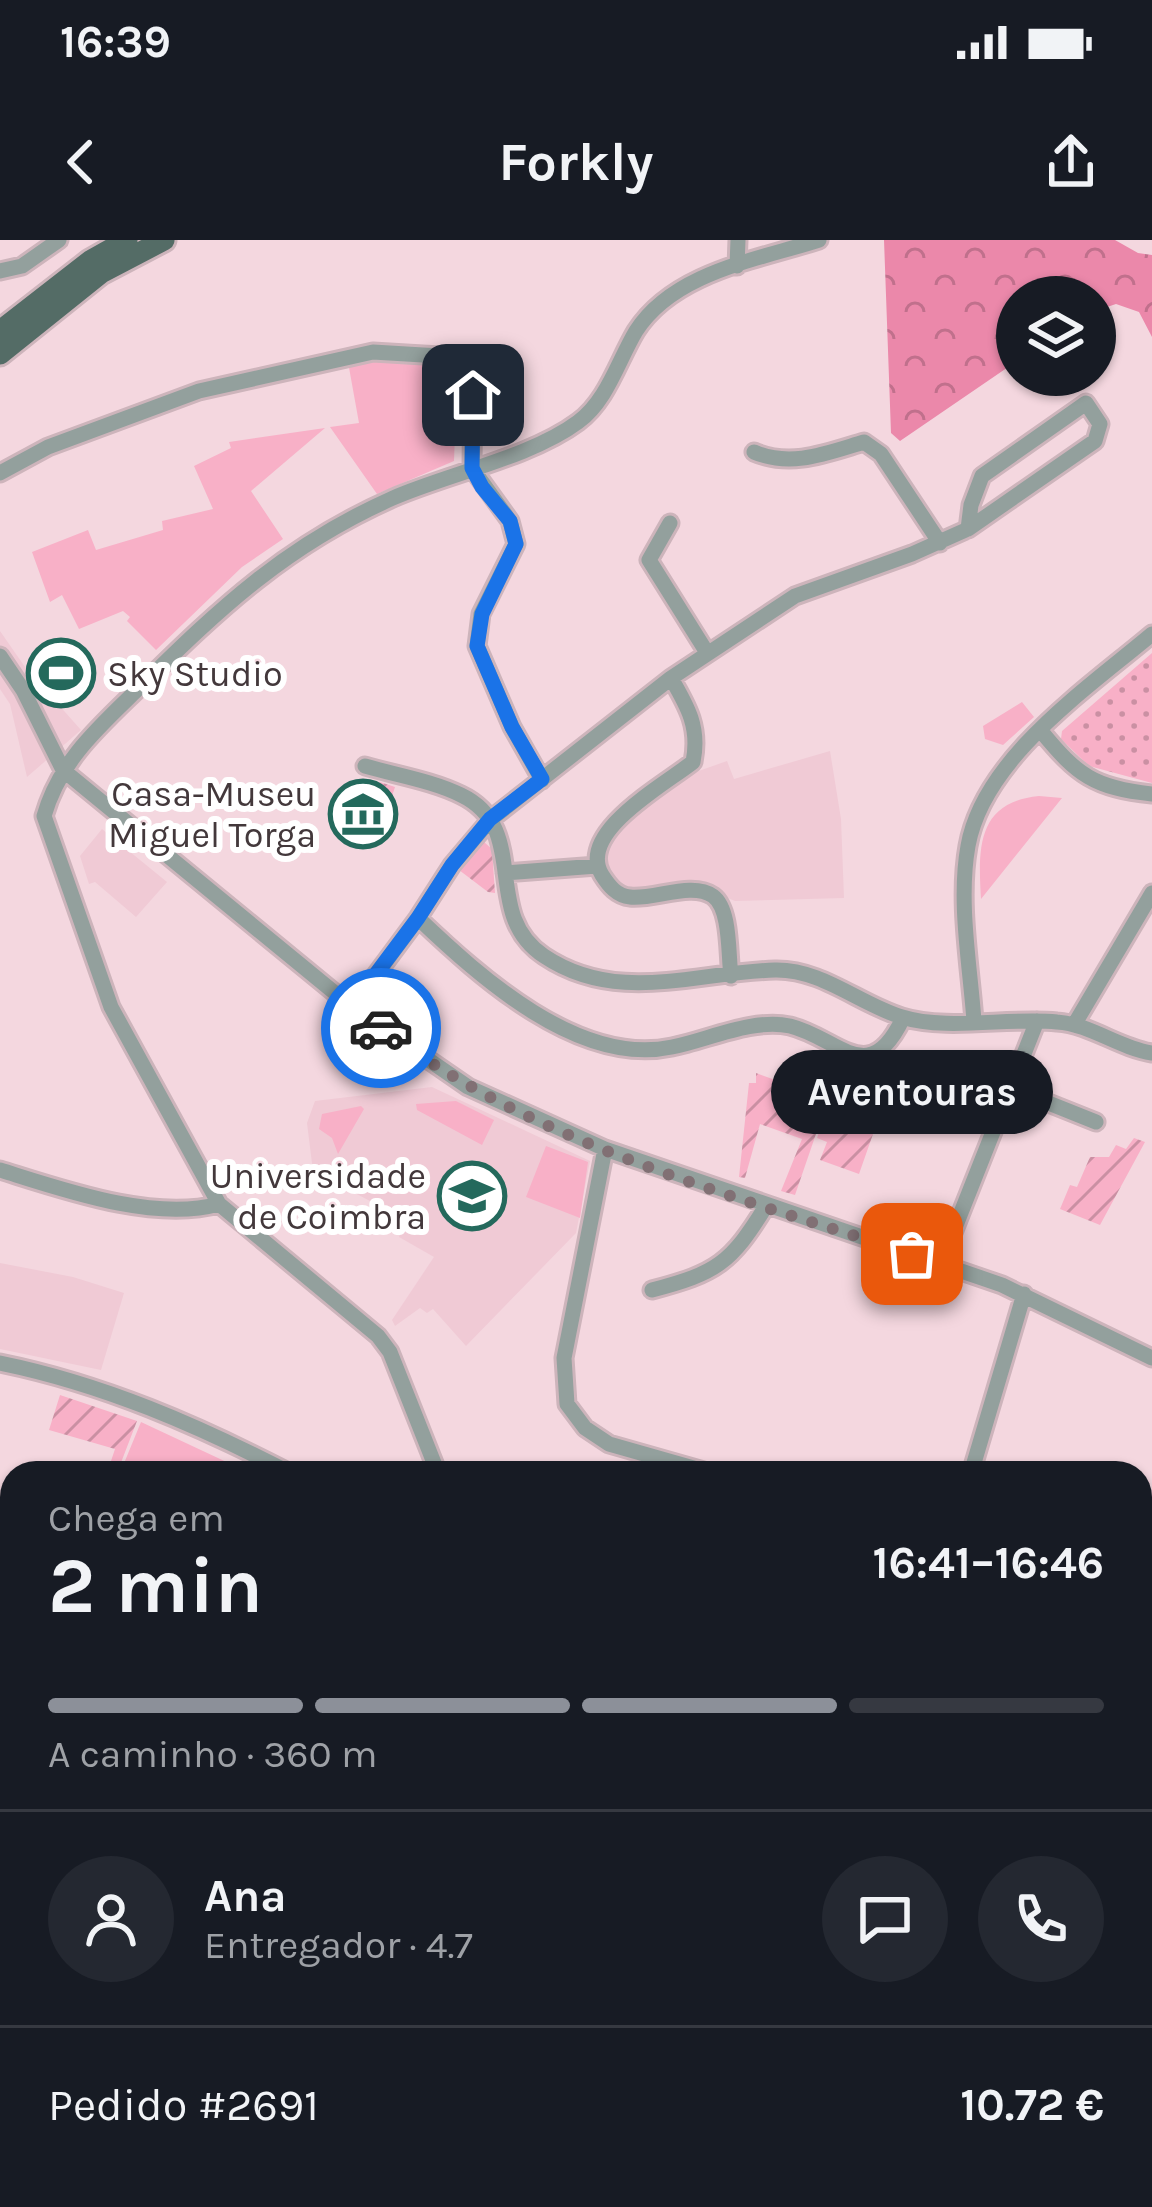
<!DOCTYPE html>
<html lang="pt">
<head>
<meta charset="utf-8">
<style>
  :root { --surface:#171b24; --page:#242831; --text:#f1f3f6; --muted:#9ea1a6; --line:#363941; --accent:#8c9099 }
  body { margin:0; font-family:Karla,sans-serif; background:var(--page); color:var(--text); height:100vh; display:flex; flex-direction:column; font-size:45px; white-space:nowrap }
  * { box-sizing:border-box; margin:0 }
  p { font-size:39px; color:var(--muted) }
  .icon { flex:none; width:66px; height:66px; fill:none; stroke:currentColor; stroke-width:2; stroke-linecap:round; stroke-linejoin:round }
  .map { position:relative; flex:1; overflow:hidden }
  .panel { position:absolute; left:0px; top:1221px; width:1152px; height:747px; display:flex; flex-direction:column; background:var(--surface); border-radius:36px 36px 0 0; box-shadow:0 3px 9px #0004 }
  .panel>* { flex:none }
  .tools { position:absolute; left:996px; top:36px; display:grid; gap:24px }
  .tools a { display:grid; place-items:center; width:120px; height:120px; border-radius:50%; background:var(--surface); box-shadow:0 3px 9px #0004; font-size:60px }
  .pin { position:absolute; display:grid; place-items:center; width:102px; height:102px; color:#fff; margin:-51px; border-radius:24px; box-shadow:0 6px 18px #0006 }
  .courier { position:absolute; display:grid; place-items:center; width:120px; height:120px; margin:-60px; border:9px solid #1a73e8; border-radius:50%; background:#fff; color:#222; box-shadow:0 3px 15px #0007 }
  .bubble { position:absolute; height:84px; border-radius:42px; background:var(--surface); box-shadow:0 3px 9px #0004; font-size:39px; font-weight:700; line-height:84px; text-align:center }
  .summary em { font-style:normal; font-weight:700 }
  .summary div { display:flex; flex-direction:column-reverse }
  .summary { display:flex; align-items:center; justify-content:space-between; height:204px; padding:0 48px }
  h1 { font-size:78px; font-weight:700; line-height:90px }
  .bar { display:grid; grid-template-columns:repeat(4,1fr); gap:18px 12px; align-content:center; height:144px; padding:0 48px }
  .bar i { height:15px; border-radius:9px; background:var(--line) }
  .bar .active { background:var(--accent) }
  .bar p { grid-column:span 4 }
  .line { display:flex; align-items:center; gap:30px; padding:0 48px; border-top:3px solid var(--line) }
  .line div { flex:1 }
  .round { display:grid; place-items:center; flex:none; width:126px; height:126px; border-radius:63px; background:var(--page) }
  .status { display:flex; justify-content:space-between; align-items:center; height:84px; padding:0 60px; background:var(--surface); direction:ltr }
  .status svg { height:33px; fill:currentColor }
  header { display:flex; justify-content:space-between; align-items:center; height:156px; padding:0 48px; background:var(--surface); font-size:54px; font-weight:700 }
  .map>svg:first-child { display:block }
  .built { fill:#f0cad5 }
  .grass { fill:#f8b0c7 }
  .forest { fill:url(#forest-crowns) }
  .park { fill:url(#park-dots) }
  .garden { fill:url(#garden-furrows) }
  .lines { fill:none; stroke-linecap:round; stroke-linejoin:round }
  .minor-casing { stroke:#cdb4bb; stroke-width:21 }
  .major-casing { stroke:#cdb4bb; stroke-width:27 }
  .minor { stroke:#93a09d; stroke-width:15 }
  .major { stroke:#546c66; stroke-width:21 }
  .done { stroke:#817074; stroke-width:12; stroke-dasharray:0 21.6 }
  .route { stroke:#1a73e8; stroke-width:15 }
  .labels { text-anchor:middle; stroke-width:12; stroke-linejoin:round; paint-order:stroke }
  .poi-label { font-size:36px; fill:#43383b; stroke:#fff; text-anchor:end }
</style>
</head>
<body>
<div class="status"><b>16:39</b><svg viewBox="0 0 49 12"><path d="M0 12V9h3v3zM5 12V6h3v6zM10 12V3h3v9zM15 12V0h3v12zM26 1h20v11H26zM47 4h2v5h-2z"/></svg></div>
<header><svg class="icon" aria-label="back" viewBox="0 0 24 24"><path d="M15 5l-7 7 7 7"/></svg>Forkly<svg class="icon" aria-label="share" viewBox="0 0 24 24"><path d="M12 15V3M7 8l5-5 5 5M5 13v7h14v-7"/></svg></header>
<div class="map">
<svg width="1152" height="1967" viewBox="0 0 1152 1967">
  <defs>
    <pattern id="forest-crowns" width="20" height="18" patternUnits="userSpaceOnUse" patternTransform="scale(3)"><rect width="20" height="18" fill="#eb88aa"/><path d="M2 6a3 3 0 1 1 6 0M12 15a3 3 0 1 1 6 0" fill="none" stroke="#c0708c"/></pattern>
    <pattern id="park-dots" width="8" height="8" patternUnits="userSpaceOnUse" patternTransform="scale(3)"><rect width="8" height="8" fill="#f8b0c7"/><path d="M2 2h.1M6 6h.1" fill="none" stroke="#ca90a3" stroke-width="1.8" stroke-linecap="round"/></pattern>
    <pattern id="garden-furrows" width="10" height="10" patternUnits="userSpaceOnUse" patternTransform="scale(3)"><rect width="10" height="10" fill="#f8b0c7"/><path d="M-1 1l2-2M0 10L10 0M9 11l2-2" fill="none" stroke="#ca90a3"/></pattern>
  </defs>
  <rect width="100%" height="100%" fill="#f4d7df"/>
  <path class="built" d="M0,391L25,427L81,490L27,537L10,464L0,449Z
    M830,511L841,579L844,658L735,661L696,645L626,653L605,631L602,613L609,595L693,533L727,521L734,539Z
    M102,589L167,642L136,677L95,642L89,644L80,616Z
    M432,847L590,921L576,993L466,1106L433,1069L427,1073L420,1068L395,1086L392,1080L434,1017L399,997L406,980L313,931L307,883L315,861Z
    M0,1023L73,1037L124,1053L101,1130L0,1109Z
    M0,1709L12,1710V1956H139L138,1967H0Z
    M1140,1818L1152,1823V1967H1049L1038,1956H1140Z
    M350,1956H699V1967H354Z"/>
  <path class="grass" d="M374,117L463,125L457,138L454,221L377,254L330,187L359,183L348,122Z
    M325,188L251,251L283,299L242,327L156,410L127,381L130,377L123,371L79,389L62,355L50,362L32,312L88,290L96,310L163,290L162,281L213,269L194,226L231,208L229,202Z
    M1022,462L1034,477L1003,505L985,499L983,486Z
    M1039,556L1062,558L981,659C978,608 977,562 1039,556Z
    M456,861L494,880L482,905L417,870L416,864Z
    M361,866L364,869L338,914L332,898L319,889L322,874Z
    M546,906L588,922L580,978L526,957Z
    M141,1182L250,1233H120Z"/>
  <path class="forest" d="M884,0H1115L1138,13L1152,15V97L1139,72L1116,64L1095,71V57H1017V121L900,201L891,193Z"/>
  <path class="park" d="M1152,413V543L1089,526L1061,499L1062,491Z
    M1144,1637L1152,1640V1780L1140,1775V1647Z"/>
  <path class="garden" d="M380,542L395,547L379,596L341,583L357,547L368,549Z
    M484,602L492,609L495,653L488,652L459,630Z
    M756,833L828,859L795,955L781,951L802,899L760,884L745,938L739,937L749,843H756Z
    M830,860L840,863L838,869L854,875L857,869L879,877L859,934L820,920L827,902L817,898Z
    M1134,898L1145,902L1100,985L1060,969L1070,945L1077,947L1090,917H1109L1116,905L1126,909Z
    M60,1155L137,1181L117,1233H107L115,1209L49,1190Z"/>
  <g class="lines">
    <defs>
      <path id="minor" d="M737,26L738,0
        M0,31L22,26L59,0
        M473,118L494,119L499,126L504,174
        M754,212C791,228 827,213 864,202L881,214L940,303
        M0,233L48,207L199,151L373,112L473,118L472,228L510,281L516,304L481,374L477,406L512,487L542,540
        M670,283L649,320L706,411
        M0,416L23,450L63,530L352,767L468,847L605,909L1002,1045L1152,1118
        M671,438C688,467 700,488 693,522C664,545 576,593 602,635C609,646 617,656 630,657C654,660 692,641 713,656C731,669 728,715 731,736
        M1041,491C1077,535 1094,548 1152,554
        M365,526C396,535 433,541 461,555C532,589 480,674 544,716C617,765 696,732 775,730C822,729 859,764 902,777C947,791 1009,777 1057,782C1090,784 1119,808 1152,813
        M505,633L597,626
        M418,678C480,737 579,827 672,807C708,800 752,778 790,786C839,798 869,850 903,778
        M352,767L418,678L452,625L491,579L671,438L795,356L912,314L968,289L1095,201L1100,184L1086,163L982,236L971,265L968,289
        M974,781C970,725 958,661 968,606C983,519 1088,448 1152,394
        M1074,785L1152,653
        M1011,848L1096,882
        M605,909L564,1118L567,1164L585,1188L609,1204L711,1233
        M0,930C64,950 154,982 219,964
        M941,1023L1037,781
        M652,1050C717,1033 731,1023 766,966
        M0,1123C103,1144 197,1185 290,1233
        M438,1233L390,1112L378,1096L219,964L111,767L44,576C60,520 100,486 140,447C221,367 287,305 393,258C448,234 531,217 578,182C607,161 618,121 636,91C674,32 757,20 819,0
        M971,1233L1024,1054
        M1140,1351L1152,1354
        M1140,1617L1152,1622
        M1140,1792L1152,1797
        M341,1956L345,1967
        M840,1956L848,1967
        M1014,1956L1024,1967"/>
      <path id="major" d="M0,91L90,21L127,0
        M0,114L101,33L164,0
        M0,1677L12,1678
        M0,1696L12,1697
        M607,1956V1967
        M591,1967V1956"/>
    </defs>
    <use href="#minor" class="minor-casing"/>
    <use href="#major" class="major-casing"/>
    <use href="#minor" class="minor"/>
    <use href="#major" class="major"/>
  </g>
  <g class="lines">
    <path class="done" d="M381,788C535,904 730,955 912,1014"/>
    <path class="route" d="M381,788L352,766L418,678L452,625L490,579L542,539L512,487L477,406L482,374L516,304L510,281L482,247L472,228L473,155"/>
  </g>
  <defs>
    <symbol id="stadium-ring" viewBox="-11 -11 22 22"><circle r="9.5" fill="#fff" stroke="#24695c" stroke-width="1.5"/><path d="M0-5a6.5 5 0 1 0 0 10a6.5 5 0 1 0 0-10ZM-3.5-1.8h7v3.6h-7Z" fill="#24695c"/></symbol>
    <symbol id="museum-ring" viewBox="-11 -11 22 22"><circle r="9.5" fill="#fff" stroke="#24695c" stroke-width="1.5"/><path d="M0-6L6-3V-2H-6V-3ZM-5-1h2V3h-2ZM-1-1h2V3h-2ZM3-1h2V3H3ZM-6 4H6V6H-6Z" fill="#24695c"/></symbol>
    <symbol id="university-ring" viewBox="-11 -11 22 22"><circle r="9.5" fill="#fff" stroke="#24695c" stroke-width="1.5"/><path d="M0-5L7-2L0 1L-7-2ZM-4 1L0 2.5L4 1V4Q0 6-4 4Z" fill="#24695c"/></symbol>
  </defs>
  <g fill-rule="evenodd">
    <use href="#stadium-ring" x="23" y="395" width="76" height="76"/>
    <use href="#museum-ring" x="325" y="536" width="76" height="76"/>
    <use href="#university-ring" x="434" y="918" width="76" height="76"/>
  </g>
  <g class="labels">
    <g class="poi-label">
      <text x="107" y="446" text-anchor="start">Sky Studio</text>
      <text x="316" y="566">Casa-Museu<tspan x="316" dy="41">Miguel Torga</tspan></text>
      <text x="426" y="948">Universidade<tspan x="426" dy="41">de Coimbra</tspan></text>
    </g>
  </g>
</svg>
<div class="tools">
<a><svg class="icon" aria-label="layers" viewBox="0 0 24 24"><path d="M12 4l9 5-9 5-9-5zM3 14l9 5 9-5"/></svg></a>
</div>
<div class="pin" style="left:912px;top:1014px;background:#ea580c"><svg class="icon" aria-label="bag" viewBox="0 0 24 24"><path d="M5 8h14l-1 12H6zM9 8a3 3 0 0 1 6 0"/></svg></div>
<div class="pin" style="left:473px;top:155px;background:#1f2937"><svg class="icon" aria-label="home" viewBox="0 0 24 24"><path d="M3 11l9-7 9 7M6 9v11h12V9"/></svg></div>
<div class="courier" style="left:381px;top:788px"><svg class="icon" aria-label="car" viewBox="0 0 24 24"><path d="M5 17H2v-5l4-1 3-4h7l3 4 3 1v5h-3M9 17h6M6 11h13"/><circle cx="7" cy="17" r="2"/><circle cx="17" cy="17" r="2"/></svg></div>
<div class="bubble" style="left:771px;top:810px;width:282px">Aventouras</div>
<section class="panel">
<div class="summary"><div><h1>2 min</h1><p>Chega em</p></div><em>16:41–16:46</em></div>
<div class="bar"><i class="active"></i><i class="active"></i><i class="active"></i><i></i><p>A caminho · 360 m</p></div>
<div class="line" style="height:216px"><a class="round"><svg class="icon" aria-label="person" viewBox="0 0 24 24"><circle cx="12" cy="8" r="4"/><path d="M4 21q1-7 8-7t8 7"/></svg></a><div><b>Ana</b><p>Entregador · 4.7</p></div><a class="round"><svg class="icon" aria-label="chat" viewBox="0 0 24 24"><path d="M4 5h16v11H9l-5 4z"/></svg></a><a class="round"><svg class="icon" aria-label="phone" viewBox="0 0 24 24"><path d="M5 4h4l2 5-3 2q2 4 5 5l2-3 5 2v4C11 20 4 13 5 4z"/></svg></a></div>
<div class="line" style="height:156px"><div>Pedido #2691</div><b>10.72 €</b></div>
</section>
</div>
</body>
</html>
